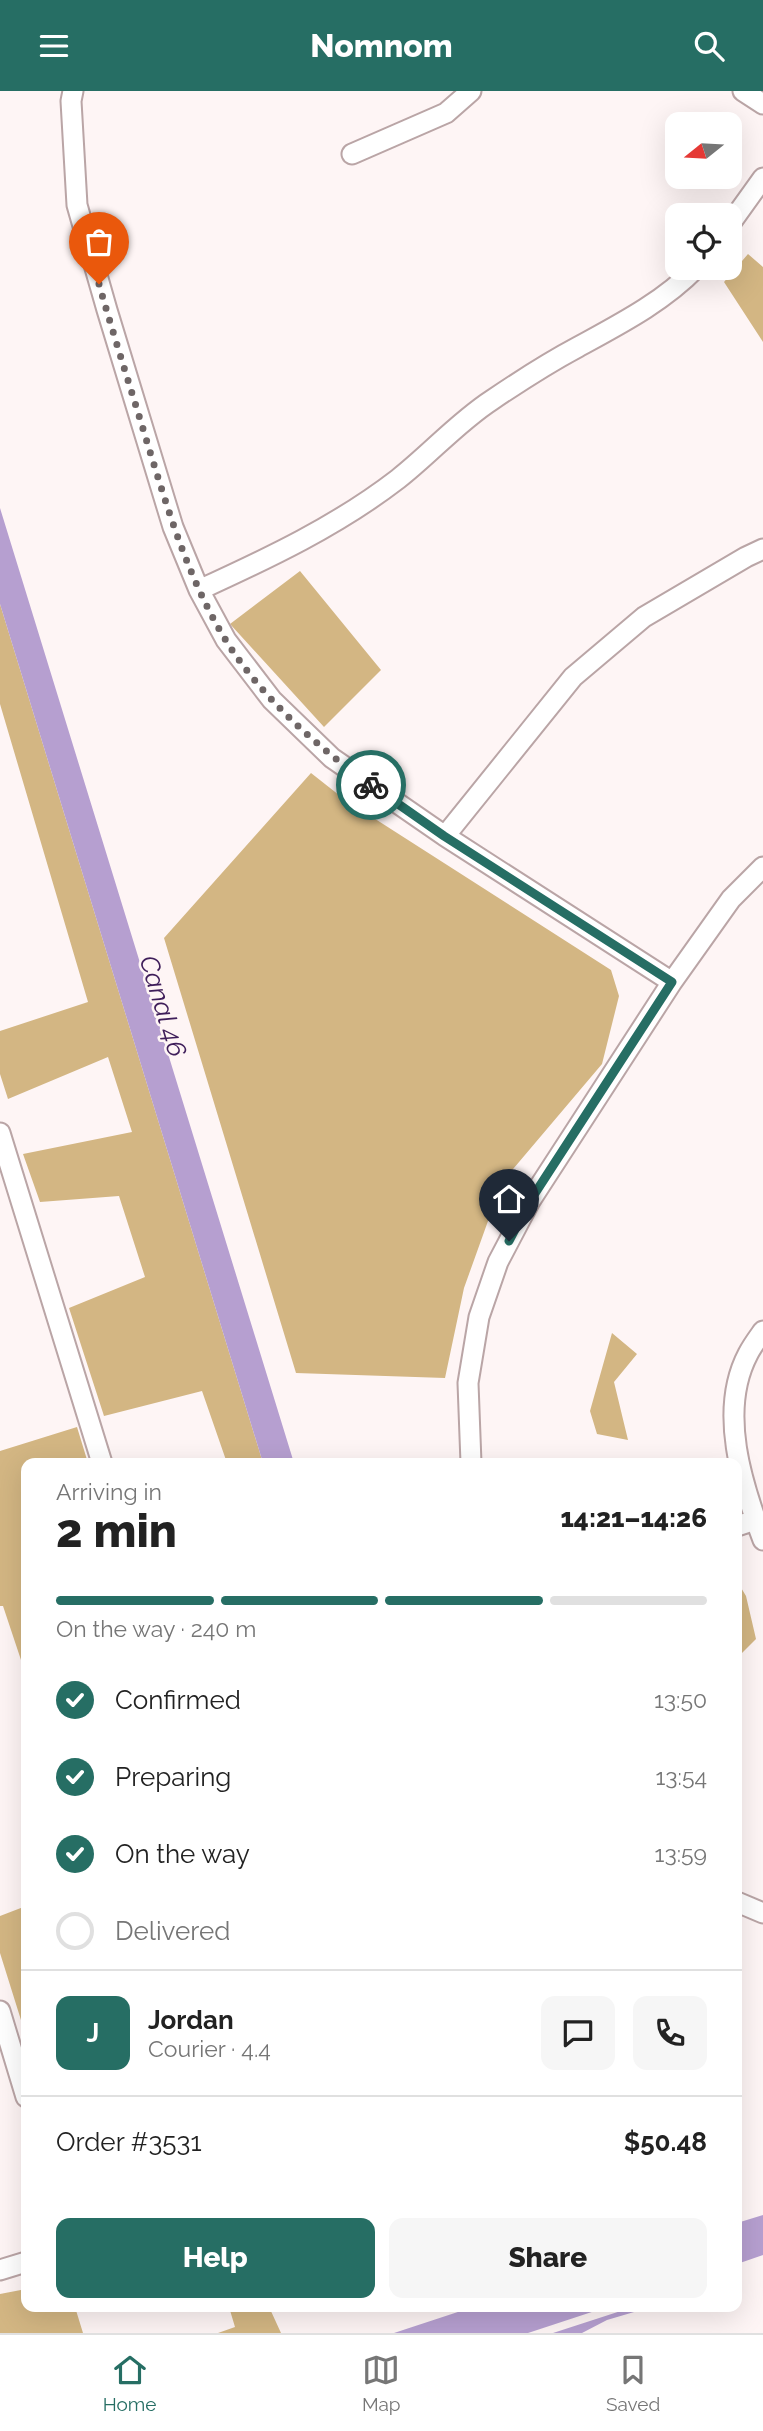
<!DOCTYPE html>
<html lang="en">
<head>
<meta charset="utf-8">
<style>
  :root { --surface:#fff; --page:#f6f6f6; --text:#222; --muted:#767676; --line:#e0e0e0; --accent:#266e64 }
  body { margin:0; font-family:Raleway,sans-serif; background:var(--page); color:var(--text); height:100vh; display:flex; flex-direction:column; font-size:26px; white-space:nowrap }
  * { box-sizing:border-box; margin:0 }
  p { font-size:23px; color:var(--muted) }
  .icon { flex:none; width:38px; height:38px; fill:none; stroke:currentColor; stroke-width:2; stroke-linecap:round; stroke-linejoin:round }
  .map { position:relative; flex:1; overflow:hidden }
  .drawer { position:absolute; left:21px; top:1367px; width:721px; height:854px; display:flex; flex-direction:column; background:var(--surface); border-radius:14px; box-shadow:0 7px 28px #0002 }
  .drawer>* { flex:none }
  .needle { width:46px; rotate:252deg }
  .controls { position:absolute; left:665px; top:21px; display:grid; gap:14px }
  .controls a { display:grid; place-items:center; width:77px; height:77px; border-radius:14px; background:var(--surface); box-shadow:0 7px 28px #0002; font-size:35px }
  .pin { position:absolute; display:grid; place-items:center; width:60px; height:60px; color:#fff; margin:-72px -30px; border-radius:50% 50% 50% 0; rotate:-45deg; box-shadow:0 0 7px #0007 }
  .pin .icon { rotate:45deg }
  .courier { position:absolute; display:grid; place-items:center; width:70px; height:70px; margin:-35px; border:5px solid #266e64; border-radius:50%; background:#fff; color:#222; box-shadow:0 2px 9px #0007 }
  .overview em { font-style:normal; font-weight:800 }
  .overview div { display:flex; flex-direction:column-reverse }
  .overview { display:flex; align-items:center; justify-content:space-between; height:119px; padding:0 35px }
  h1 { font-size:46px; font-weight:800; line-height:52px }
  .bar { display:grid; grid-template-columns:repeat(4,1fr); gap:10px 7px; align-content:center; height:84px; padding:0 35px }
  .bar i { height:9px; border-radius:5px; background:var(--line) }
  .bar .active { background:var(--accent) }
  .bar p { grid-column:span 4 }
  .line { display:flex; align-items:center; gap:18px; padding:0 35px; border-top:2px solid var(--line) }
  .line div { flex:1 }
  .round { display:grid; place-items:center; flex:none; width:74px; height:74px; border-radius:14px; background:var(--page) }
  ol { padding:0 35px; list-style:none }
  li { display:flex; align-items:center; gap:21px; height:77px }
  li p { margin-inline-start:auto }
  li .icon { padding:7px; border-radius:50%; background:var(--accent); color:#fff; stroke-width:4 }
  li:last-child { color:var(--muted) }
  li i { width:38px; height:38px; border:4px solid var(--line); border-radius:50% }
  .primary-button { display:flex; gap:14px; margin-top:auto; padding:14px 35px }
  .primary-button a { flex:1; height:80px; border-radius:14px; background:var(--accent); color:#fff; font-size:28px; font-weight:800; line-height:80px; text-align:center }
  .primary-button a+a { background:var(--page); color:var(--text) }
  header { display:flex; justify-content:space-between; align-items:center; height:91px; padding:0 35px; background:var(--accent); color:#fff; font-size:32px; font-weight:800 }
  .tab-bar { display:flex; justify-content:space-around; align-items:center; height:98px; border-top:2px solid var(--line); background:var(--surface); font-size:19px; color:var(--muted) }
  .tab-bar a { display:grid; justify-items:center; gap:4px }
  .tab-bar .active { color:var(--accent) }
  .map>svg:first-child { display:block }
  .forest { fill:#d3b683 }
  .water { fill:#b69fd0 }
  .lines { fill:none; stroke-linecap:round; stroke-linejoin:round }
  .minor-casing { stroke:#baa5a6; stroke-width:23 }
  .minor { stroke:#fff; stroke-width:19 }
  .done { stroke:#6e6666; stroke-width:7; stroke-dasharray:0 12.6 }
  .route { stroke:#266e64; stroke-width:9 }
  .labels { text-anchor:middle; stroke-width:5; stroke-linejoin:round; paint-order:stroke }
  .water-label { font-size:26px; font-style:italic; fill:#3f1e5a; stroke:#fef5f5 }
</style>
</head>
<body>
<header><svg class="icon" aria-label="menu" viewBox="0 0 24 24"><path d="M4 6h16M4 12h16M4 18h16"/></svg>Nomnom<svg class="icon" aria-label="search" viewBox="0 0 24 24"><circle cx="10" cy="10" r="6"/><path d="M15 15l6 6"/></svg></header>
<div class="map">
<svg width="763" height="2242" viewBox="0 0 763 2242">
  <rect width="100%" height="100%" fill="#fef5f5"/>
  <path class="forest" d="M748,163L763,176V251L724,191Z
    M300,480L381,579L324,636L230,533Z
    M0,513L263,1372H227L202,1300L104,1325L69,1217L145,1186L119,1105L40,1111L23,1063L132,1041L108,966L8,1008L0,983V940L88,911L0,613Z
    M311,682L344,708L611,879L619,905L602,973L502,1091L464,1197L445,1287L296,1282L164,847Z
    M612,1242L637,1263L614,1291L628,1349L597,1343L590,1320Z
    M77,1336L88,1372H26V1584L3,1515H0V1360Z
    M737,1490L746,1505L756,1548L737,1567Z
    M26,1815V1945L0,1862V1825Z
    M26,2198V2216H75L83,2242H0V2203Z
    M229,2216H278L270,2218L281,2242H218L235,2236Z"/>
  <path class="water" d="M0,417L294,1372H263L0,513Z
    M763,2124V2164L737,2173V2132Z
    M473,2216H607L528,2242H394Z
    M633,2216H651L607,2229L582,2242H553Z"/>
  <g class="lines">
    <defs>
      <path id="minor" d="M73,0L71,10L77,114L107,219L173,436L199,499L226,549L272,609L332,667L445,745L672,891
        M743,0L763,13
        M352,63L446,22L471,0
        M730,133L763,87
        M199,499C269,467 337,435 398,388C430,363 458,331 492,309C520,290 548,272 578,256C620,233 663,211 696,177
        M445,745L573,586L644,526L746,466L763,458
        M0,1042L102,1372
        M763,1240C758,1247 752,1255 748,1263C718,1320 742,1393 763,1449
        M471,1372L468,1292L479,1226L498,1171L530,1110L672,891L731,808L763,776
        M737,1435L755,1429
        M737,1811L763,1822
        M0,1920L26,2006
        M0,2179L26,2171"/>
    </defs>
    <use href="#minor" class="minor-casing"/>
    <use href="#minor" class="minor"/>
  </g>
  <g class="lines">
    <path class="done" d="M99,193C114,246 131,298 147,351C168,419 188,487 225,548C260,605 317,656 371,694"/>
    <path class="route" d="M371,694L444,745L672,891L530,1110L509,1150"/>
  </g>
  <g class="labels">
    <g class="water-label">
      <text transform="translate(163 915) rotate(73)" y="9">Canal 46</text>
    </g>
  </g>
</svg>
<div class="controls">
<a><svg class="needle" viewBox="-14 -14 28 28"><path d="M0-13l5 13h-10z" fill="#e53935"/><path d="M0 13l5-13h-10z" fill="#767676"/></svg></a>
<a><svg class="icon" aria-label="locate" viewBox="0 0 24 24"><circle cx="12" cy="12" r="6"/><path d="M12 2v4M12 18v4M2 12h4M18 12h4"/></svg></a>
</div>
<div class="pin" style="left:99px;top:193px;background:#ea580c"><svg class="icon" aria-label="bag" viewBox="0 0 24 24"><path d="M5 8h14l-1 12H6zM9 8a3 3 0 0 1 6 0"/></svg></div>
<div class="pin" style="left:509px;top:1150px;background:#1f2937"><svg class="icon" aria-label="home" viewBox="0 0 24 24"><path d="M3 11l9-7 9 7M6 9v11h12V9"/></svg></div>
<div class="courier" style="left:371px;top:694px"><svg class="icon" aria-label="bike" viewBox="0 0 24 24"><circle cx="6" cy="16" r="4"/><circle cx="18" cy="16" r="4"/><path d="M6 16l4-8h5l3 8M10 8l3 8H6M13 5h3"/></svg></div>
<section class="drawer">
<div class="overview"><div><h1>2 min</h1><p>Arriving in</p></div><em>14:21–14:26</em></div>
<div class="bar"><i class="active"></i><i class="active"></i><i class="active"></i><i></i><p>On the way · 240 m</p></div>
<ol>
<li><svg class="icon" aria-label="check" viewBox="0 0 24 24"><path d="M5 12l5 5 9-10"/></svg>Confirmed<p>13:50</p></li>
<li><svg class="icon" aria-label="check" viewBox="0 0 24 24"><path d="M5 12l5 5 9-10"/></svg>Preparing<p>13:54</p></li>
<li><svg class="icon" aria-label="check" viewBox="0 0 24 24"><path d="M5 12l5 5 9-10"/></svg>On the way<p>13:59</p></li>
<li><i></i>Delivered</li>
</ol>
<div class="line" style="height:126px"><b class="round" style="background:var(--accent);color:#fff">J</b><div><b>Jordan</b><p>Courier · 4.4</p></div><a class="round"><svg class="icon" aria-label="chat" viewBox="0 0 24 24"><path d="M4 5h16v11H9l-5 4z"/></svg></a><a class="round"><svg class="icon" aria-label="phone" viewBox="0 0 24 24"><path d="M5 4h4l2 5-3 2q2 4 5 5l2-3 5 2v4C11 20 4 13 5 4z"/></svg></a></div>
<div class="line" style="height:91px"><div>Order #3531</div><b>$50.48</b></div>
<div class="primary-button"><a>Help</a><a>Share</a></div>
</section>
</div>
<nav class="tab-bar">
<a class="active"><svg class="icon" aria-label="home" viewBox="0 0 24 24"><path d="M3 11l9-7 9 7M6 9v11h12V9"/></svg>Home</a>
<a><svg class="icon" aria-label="map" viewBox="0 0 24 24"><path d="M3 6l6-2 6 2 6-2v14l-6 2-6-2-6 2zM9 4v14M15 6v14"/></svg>Map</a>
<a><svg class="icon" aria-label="saved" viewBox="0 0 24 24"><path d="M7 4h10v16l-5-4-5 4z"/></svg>Saved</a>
</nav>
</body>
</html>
